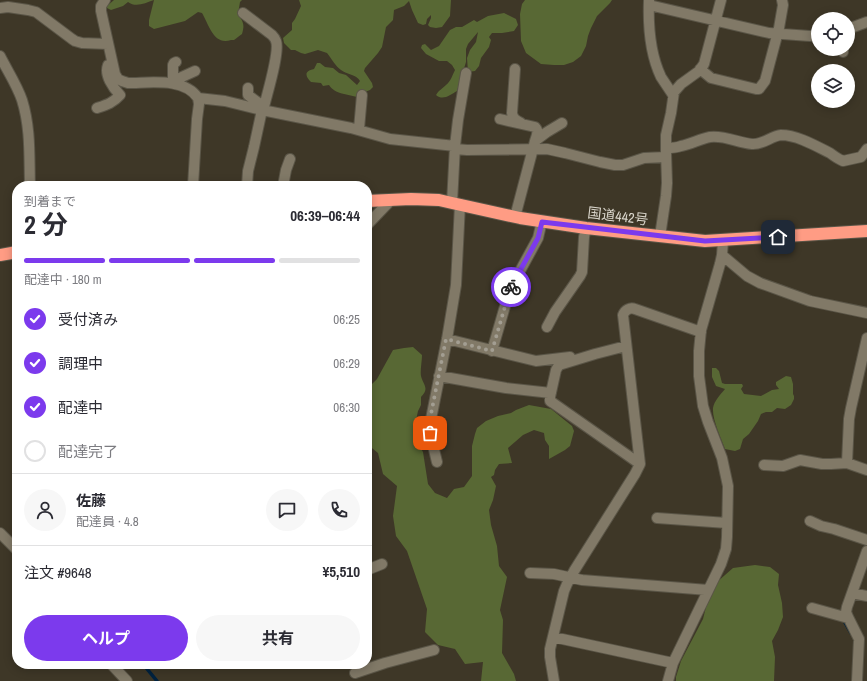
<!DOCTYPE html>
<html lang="ja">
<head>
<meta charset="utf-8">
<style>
  :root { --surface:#fff; --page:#f7f7f7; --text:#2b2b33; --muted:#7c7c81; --line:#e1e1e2; --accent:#7c3aed }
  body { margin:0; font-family:"Archivo Narrow","Noto Sans JP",sans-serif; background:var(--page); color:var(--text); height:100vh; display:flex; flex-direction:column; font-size:15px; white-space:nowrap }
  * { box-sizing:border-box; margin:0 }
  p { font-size:13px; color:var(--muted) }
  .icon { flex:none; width:22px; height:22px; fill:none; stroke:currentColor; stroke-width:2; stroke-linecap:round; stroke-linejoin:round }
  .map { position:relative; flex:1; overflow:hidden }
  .sheet { position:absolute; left:12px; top:181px; width:360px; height:488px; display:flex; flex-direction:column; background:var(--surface); border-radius:16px; box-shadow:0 2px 10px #0003 }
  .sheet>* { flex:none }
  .fabs { position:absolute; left:811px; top:12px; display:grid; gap:8px }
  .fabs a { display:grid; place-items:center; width:44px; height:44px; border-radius:50%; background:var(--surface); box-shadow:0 2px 10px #0003; font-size:20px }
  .pin { position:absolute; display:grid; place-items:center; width:34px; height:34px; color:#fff; margin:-17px; border-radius:8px; box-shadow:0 2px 6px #0006 }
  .courier { position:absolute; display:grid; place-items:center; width:40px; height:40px; margin:-20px; border:3px solid #7c3aed; border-radius:50%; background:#fff; color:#222; box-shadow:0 1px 5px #0007 }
  .summary em { font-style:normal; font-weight:700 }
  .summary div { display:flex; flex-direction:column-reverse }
  .summary { display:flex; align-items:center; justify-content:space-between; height:68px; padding:0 12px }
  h1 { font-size:26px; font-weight:700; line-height:30px }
  .bar { display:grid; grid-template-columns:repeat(4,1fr); gap:6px 4px; align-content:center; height:48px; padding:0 12px }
  .bar i { height:5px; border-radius:3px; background:var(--line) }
  .bar .on { background:var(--accent) }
  .bar p { grid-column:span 4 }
  .line { display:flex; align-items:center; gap:10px; padding:0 12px; border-top:1px solid var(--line) }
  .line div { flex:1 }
  .round { display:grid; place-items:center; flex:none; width:42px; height:42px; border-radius:21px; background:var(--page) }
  ol { padding:0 12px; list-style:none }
  li { display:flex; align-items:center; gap:12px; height:44px }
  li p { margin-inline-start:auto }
  li .icon { padding:4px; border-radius:50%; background:var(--accent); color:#fff; stroke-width:4 }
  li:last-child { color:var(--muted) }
  li i { width:22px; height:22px; border:2px solid var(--line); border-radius:50% }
  .action { display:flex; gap:8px; margin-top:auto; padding:8px 12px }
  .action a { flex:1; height:46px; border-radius:24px; background:var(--accent); color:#fff; font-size:16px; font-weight:700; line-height:46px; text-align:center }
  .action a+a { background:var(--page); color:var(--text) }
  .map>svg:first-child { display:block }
  .green { fill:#586834 }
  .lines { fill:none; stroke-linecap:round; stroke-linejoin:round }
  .stream { stroke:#00223f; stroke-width:3.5 }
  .minor-casing { stroke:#5a5547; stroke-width:12 }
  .highway-casing { stroke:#5a5547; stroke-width:14 }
  .minor { stroke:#817967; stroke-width:10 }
  .highway { stroke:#ff9c84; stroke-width:12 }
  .done { stroke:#a39e92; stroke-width:4; stroke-dasharray:0 7.2 }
  .route { stroke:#7c3aed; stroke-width:5 }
  .labels { text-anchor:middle; stroke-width:4; stroke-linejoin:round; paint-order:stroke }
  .street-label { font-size:14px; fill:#d9d5cb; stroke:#3e3727 }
</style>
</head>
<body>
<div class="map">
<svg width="867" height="681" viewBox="0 0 867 681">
  <rect width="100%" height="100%" fill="#3e3727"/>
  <path class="green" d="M114,0H242L240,2L238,14C243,22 245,24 242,34C239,36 237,38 234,40C234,40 232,40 231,40C214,46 209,25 202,13L198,12L185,21L154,29L149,26V20L154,0C145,3 136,8 128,2L123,6L111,10L107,8V6Z
    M299,0H451L450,16L442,27L436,28L430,27L428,25L431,18V15L427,19L426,24L423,25L418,23L412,10L409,1L404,6L394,10L393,20L386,27L382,47L378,53L365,68L364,71L372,83L373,87L370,90L365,92L360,98C350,94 335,95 329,85L323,86L321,83L311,82C305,76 304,71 314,69L317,63H320L325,67L333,68L339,73L346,75L357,85L360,81C356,74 347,75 341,70C336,67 331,58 327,53L318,50L305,54L301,53L295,50H291L284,43L283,38L292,30V23L295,19L301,6Z
    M525,0H612L610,3L597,16L591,28L588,36L586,46L581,56L573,62L564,65H554L541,64L526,53L521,41L520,14L522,4Z
    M504,13L516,19L518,25L514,31L502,33H492L489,37L491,40L489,47L481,58L479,66L475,71L468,72L467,58L470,50L476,42L478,32L468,44L466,49V62L457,91C450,95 443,101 436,95C440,89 441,90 446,85C451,81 452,76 455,70L452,65L447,61H439L426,54L421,48L422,45L425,44L431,50L439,46L450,30L456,27H462L474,20L477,22L488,16Z
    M413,347L422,355C422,361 420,371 421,376C423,385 430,388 421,397V405L418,411L413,435L423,452L428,484L435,493L447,498L454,489L464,487L472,476V446L475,434L477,428L486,421L498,416L511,413L516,410L529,405L551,409L572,426L574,431L570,446L565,450L549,459V446L545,440L544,433L534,430L523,435L508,448L512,463L499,464L495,470L494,475L491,477L496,486L493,500L489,510L491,525L497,546L499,566L507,577L500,610L503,620L502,653L514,674L516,681H481L483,662L465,664L455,649L438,645L425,632L427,609L407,551L396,536L393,516L397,486L383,474L378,453L367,444V389L377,379L393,350L404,348Z
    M712,368H716L719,371L722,383L725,384H742L743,386L741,389L744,394L761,396L772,390L779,389L776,385V382L786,376L791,377L793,384V394L794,396V399L791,405L785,409L777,408L772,412H766L761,414L758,421L749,434L743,439L740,449L735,451L725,449C721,438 712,419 713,408C714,401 721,394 725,389L716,386L712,377Z
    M755,565L770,567L779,574L778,585L782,603L783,617L778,630L772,641L775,657L774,681H676V677L681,661L703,619L707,603L717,582L733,568Z"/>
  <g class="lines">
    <path class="stream" d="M843,619L851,633
      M143,664L157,681"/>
    <defs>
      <path id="minor" d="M105,0L101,6V11L115,74L118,79L122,81L128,83C149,83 184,77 198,98L199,104L197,119L193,186
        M649,0C648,25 650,54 661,77C665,83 669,89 673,95
        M649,5L769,33L810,36H818
        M0,8L8,7L28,10L36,12L72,39L75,41L82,43L108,44
        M243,13L272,35C274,37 275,38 276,41C280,52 267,94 264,107
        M848,29L867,22
        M843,52V49
        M0,56C7,70 17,85 22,100C31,129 29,157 30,186
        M515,69L512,113C513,119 516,120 521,123
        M700,69L711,78L756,89H759L765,81L779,28L783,5L782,0
        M173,81L195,71
        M172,83L173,81V65L174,63L176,62
        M248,88V95L264,107L265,109
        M198,98L225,101L262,110L351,128L390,139L455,146
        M97,108C106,105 113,103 120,95C113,88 104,75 108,65
        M500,119L535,127C539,131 537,135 535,141L515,217
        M359,129L362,95
        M535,141L547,132L562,123
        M666,148C671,148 676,148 681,146C691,144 700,139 710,137C725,135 738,143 752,144C763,145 771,136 781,135C797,135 816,146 830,153C834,156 838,159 843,161L861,157L867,149
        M455,149L467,150L547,149L565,153L600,162L615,165H623L644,158L666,157
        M247,186L248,171L254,147L262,110
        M283,186L286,170L290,159
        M452,203L455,146L458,120L466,73
        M367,225L392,199
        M660,236L666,196L667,183L666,152V135L671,113L674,92L681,84L699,71L704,64L721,0
        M722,255L747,276L760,283L810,301L867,313
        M547,327L555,312L580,276L582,272L584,237L586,228
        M447,339L536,361L570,357
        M626,346L595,354L559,365L556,370L550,397V401L553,403L640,464
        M492,351L508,296L514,282L538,238L542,221
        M439,376L506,388L551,393
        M437,462L430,433V424L447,339L456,285L460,204
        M847,463L849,419L851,408L867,338
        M764,465L783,466L800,460L822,464H831L847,463L867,470
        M657,518L727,523
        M810,521L821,526L834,529L867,540
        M0,533L17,550
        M367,570L382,564
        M530,573L554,574L582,580L708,590
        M852,593L867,596
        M812,608L848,618
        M553,637L673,663
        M111,664L127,681
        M355,673L385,663L434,650
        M554,681L550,657V649L564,591L567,584L574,571L635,474L640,464L623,315C625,310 630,307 635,309L701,332
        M668,681L673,663L721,564L726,549L727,537L728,486L722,458L708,422L703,406L699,376V351L701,330L720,264L722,255L723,241
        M857,681L859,639L848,617L846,612L847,607L867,551"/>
      <path id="highway" d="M367,201L411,199L439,200L452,203L520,218L586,228L705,241L867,231
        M0,255L17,252"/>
    </defs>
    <use href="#minor" class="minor-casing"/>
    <use href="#highway" class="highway-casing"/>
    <use href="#minor" class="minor"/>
    <use href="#highway" class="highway"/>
  </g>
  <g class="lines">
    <path class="done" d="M430,433V424L431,414L446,339L492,351L506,303L511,287"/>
    <path class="route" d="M511,287L538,238L542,222L705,241L778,237"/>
  </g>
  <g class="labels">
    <g class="street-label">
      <text transform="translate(618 216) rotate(7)" y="5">国道442号</text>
    </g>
  </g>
</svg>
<div class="fabs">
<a><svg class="icon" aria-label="locate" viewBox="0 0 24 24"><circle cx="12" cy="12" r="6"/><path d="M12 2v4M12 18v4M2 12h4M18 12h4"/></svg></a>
<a><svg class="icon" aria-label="layers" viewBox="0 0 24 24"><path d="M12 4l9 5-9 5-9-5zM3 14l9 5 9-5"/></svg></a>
</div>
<div class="pin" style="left:430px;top:433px;background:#ea580c"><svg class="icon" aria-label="bag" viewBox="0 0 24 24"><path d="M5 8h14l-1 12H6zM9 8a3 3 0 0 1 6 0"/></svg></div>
<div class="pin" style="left:778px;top:237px;background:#1f2937"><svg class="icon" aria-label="home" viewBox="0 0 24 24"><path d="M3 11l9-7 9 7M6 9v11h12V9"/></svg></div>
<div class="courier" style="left:511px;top:287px"><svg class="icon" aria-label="bike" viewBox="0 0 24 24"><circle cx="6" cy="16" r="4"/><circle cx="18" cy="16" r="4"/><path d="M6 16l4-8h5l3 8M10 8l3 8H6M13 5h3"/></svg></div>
<section class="sheet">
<div class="summary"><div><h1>2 分</h1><p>到着まで</p></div><em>06:39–06:44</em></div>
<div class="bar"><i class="on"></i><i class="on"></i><i class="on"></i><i></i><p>配達中 · 180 m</p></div>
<ol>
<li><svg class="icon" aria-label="check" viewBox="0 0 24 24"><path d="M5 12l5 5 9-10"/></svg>受付済み<p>06:25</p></li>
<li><svg class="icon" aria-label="check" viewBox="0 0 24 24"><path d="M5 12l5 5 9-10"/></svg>調理中<p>06:29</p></li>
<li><svg class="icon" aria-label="check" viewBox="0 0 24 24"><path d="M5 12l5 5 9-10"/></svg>配達中<p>06:30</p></li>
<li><i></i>配達完了</li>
</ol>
<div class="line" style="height:72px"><a class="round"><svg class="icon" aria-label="person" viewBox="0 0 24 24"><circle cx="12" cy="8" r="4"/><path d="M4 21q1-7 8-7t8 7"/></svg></a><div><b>佐藤</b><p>配達員 · 4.8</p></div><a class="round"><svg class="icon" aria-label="chat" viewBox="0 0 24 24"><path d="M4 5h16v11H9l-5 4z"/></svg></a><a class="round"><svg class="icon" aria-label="phone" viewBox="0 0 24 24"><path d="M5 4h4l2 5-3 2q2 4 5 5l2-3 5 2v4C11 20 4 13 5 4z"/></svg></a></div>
<div class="line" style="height:52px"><div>注文 #9648</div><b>¥5,510</b></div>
<div class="action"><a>ヘルプ</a><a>共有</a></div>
</section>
</div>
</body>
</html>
